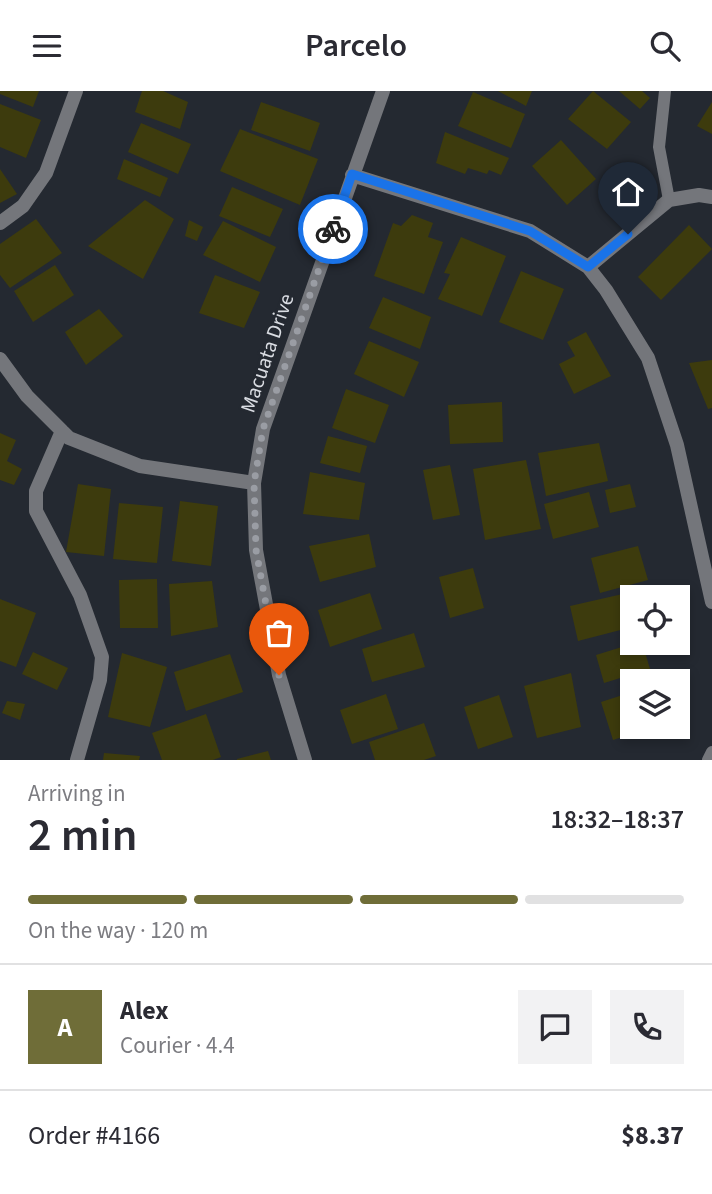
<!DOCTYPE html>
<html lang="en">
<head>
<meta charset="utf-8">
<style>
  :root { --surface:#fff; --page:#f2f2f3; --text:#2b2b33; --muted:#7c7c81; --line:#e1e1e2; --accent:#6f6d38 }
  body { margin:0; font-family:"Source Sans 3",sans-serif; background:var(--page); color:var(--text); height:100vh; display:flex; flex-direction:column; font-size:26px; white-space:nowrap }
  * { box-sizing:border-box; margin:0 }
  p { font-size:23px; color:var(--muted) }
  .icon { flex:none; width:38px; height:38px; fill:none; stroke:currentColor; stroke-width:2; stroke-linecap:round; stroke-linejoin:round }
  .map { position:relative; height:669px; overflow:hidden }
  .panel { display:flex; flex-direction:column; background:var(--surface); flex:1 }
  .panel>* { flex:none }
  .fabs { position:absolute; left:620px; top:494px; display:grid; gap:14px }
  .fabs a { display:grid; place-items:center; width:70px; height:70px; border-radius:0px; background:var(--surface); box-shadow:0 4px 10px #0003; font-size:35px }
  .pin { position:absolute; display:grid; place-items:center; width:60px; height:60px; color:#fff; margin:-72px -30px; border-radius:50% 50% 50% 0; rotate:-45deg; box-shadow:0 0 7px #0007 }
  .pin .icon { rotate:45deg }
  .courier { position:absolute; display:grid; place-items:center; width:70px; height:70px; margin:-35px; border:5px solid #1a73e8; border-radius:50%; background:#fff; color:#222; box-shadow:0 2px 9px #0007 }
  .summary em { font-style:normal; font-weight:600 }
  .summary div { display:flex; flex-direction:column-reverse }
  .summary { display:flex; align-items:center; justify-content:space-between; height:119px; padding:0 28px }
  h1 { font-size:46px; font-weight:600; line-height:52px }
  .bar { display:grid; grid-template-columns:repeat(4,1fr); gap:10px 7px; align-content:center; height:84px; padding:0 28px }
  .bar i { height:9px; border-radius:5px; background:var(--line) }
  .bar .active { background:var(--accent) }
  .bar p { grid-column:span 4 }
  .line { display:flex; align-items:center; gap:18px; padding:0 28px; border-top:2px solid var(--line) }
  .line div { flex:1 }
  .round { display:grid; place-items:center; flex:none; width:74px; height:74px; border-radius:0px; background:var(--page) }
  header { display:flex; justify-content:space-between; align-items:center; height:91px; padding:0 28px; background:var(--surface); font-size:32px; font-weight:600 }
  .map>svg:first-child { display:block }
  .building { fill:#3d3b0d }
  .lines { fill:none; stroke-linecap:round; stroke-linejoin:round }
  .lane { stroke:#74767b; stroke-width:12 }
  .street { stroke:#74767b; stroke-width:14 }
  .done { stroke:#9a9da4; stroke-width:7; stroke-dasharray:0 12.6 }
  .route { stroke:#1a73e8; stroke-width:9 }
  .labels { text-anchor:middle; stroke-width:5; stroke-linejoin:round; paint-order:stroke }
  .street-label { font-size:21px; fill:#d9dce2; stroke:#242931 }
</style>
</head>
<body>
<header><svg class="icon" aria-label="menu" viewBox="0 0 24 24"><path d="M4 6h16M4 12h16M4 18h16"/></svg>Parcelo<svg class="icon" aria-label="search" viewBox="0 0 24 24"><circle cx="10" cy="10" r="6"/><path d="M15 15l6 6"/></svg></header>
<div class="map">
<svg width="712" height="669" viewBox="0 0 712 669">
  <rect width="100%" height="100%" fill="#242931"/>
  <path class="building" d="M0,0H39L33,16L0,3Z
    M142,0H163L188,11L180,38L135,21Z
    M498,0H532L526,15Z
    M593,0L631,31L607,58L568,28Z
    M619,0H642L650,7L640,18Z
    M473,1L525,23L511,57L458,35Z
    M261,11L320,32L310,60L251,39Z
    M712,11V43L697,35Z
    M0,13L41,29L26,67L0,56Z
    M141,32L191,53L178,83L128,61Z
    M240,38L318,68L300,114L220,80Z
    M445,41L509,67L501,84L489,79L487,83L468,77L465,83L436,72Z
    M561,49L596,88L567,114L532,75Z
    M124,68L168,87L160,106L117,88Z
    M0,78L17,103L0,112Z
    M232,96L283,118L270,146L219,125Z
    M145,109L174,128L143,188L88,155Z
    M412,124L433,132L428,146L443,151L424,203L374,185L393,132L401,135Z
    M36,128L62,162L10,197L0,184V153Z
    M189,129L203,136L197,150L185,145Z
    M223,130L276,156L260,191L203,164Z
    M689,134L712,158L661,209L638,186Z
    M461,146L506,165L482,225L438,208L450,183L444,182Z
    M55,174L74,204L33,231L14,200Z
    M521,180L564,198L543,249L499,231Z
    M215,184L260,201L244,237L199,222Z
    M383,206L431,226L420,258L369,237Z
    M99,218L123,245L86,274L65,241Z
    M586,241L611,285L574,303L559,273L575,265L567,251Z
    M369,250L419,271L404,306L354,283Z
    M712,269V317L708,318L689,272Z
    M346,298L389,314L375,352L332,337Z
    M502,311L503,351L450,353L448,314Z
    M0,342L16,349L7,370L22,378L14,394L0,389Z
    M328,345L367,355L360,382L320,372Z
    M599,352L608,390L546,405L538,362Z
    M526,369L541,438L485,449L473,378Z
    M450,374L460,424L433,429L423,379Z
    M310,381L365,392L359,429L303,423Z
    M78,393L111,398L104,465L66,461Z
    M630,393L636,416L610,422L605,399Z
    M589,401L599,436L553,448L544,413Z
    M180,410L218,415L211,475L172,470Z
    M119,412L163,416L157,472L113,468Z
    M369,443L376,476L320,491L309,455Z
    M638,455L648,489L600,502L591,467Z
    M473,477L484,517L450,527L439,486Z
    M157,488L158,537H120L119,489Z
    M212,490L218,536L171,545L169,493Z
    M370,502L382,538L330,556L318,519Z
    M627,502L632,519V536L578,550L570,515Z
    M0,508L36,522L16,576L0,570Z
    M414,542L425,576L372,591L362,558Z
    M638,551H642L650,578L604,592L596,564Z
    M33,561L68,577L57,599L22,583Z
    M122,562L167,576L150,636L108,626Z
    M230,563L243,601L186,620L174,581Z
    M571,582L581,636L537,647L524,595Z
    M632,601V635L653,636L613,649L601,611Z
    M386,603L398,638L352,653L340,619Z
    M499,604L513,646L478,658L464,616Z
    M7,610L25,613L20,629L2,622Z
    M206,623L221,666L213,669H162L152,642Z
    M424,632L436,665L424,669H375L369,651Z
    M268,660L271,669H237V668Z
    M104,662L140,665L139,669H103Z"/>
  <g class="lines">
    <path class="lane" d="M665,0L659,56L669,109
      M708,669L712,661"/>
    <path class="street" d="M352,84L530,140L588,176L606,199L648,267L677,354L712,511
      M0,132L23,115L46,82L76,0
      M588,176L669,109L699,104L712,106
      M0,268L27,305L69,347L140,375L254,392
      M62,340L36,400V420L80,504L102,566L100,589L77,669
      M305,669L279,584L256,459L254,392L263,338L383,0"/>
  </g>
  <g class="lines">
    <path class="done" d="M279,584L256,459L254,392L263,338L333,138"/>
    <path class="route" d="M333,138L352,83L530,140L588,176L628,143"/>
  </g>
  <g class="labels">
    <g class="street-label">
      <text transform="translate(267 262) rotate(-71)" y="7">Macuata Drive</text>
    </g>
  </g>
</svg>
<div class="fabs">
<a><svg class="icon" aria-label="locate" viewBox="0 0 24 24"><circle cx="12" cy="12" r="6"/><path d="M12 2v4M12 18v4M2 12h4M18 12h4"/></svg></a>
<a><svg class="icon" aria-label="layers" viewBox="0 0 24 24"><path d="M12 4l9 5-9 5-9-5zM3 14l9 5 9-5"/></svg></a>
</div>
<div class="pin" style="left:279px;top:584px;background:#ea580c"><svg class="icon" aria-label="bag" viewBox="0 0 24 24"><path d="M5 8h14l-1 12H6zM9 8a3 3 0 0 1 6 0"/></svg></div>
<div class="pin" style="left:628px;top:143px;background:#1f2937"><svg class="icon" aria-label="home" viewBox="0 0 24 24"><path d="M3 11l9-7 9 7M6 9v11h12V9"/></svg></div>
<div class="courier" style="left:333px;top:138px"><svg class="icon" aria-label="bike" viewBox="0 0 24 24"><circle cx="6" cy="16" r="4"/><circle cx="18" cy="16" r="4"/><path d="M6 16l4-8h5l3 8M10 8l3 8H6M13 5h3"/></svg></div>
</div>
<section class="panel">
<div class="summary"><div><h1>2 min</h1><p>Arriving in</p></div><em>18:32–18:37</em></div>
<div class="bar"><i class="active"></i><i class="active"></i><i class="active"></i><i></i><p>On the way · 120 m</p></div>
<div class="line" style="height:126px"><b class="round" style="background:var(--accent);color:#fff">A</b><div><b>Alex</b><p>Courier · 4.4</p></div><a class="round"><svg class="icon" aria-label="chat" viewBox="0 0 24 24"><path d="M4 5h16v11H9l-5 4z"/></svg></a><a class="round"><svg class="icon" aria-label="phone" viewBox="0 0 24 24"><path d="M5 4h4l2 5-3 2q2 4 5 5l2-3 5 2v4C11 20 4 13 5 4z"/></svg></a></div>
<div class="line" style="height:91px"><div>Order #4166</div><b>$8.37</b></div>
</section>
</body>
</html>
